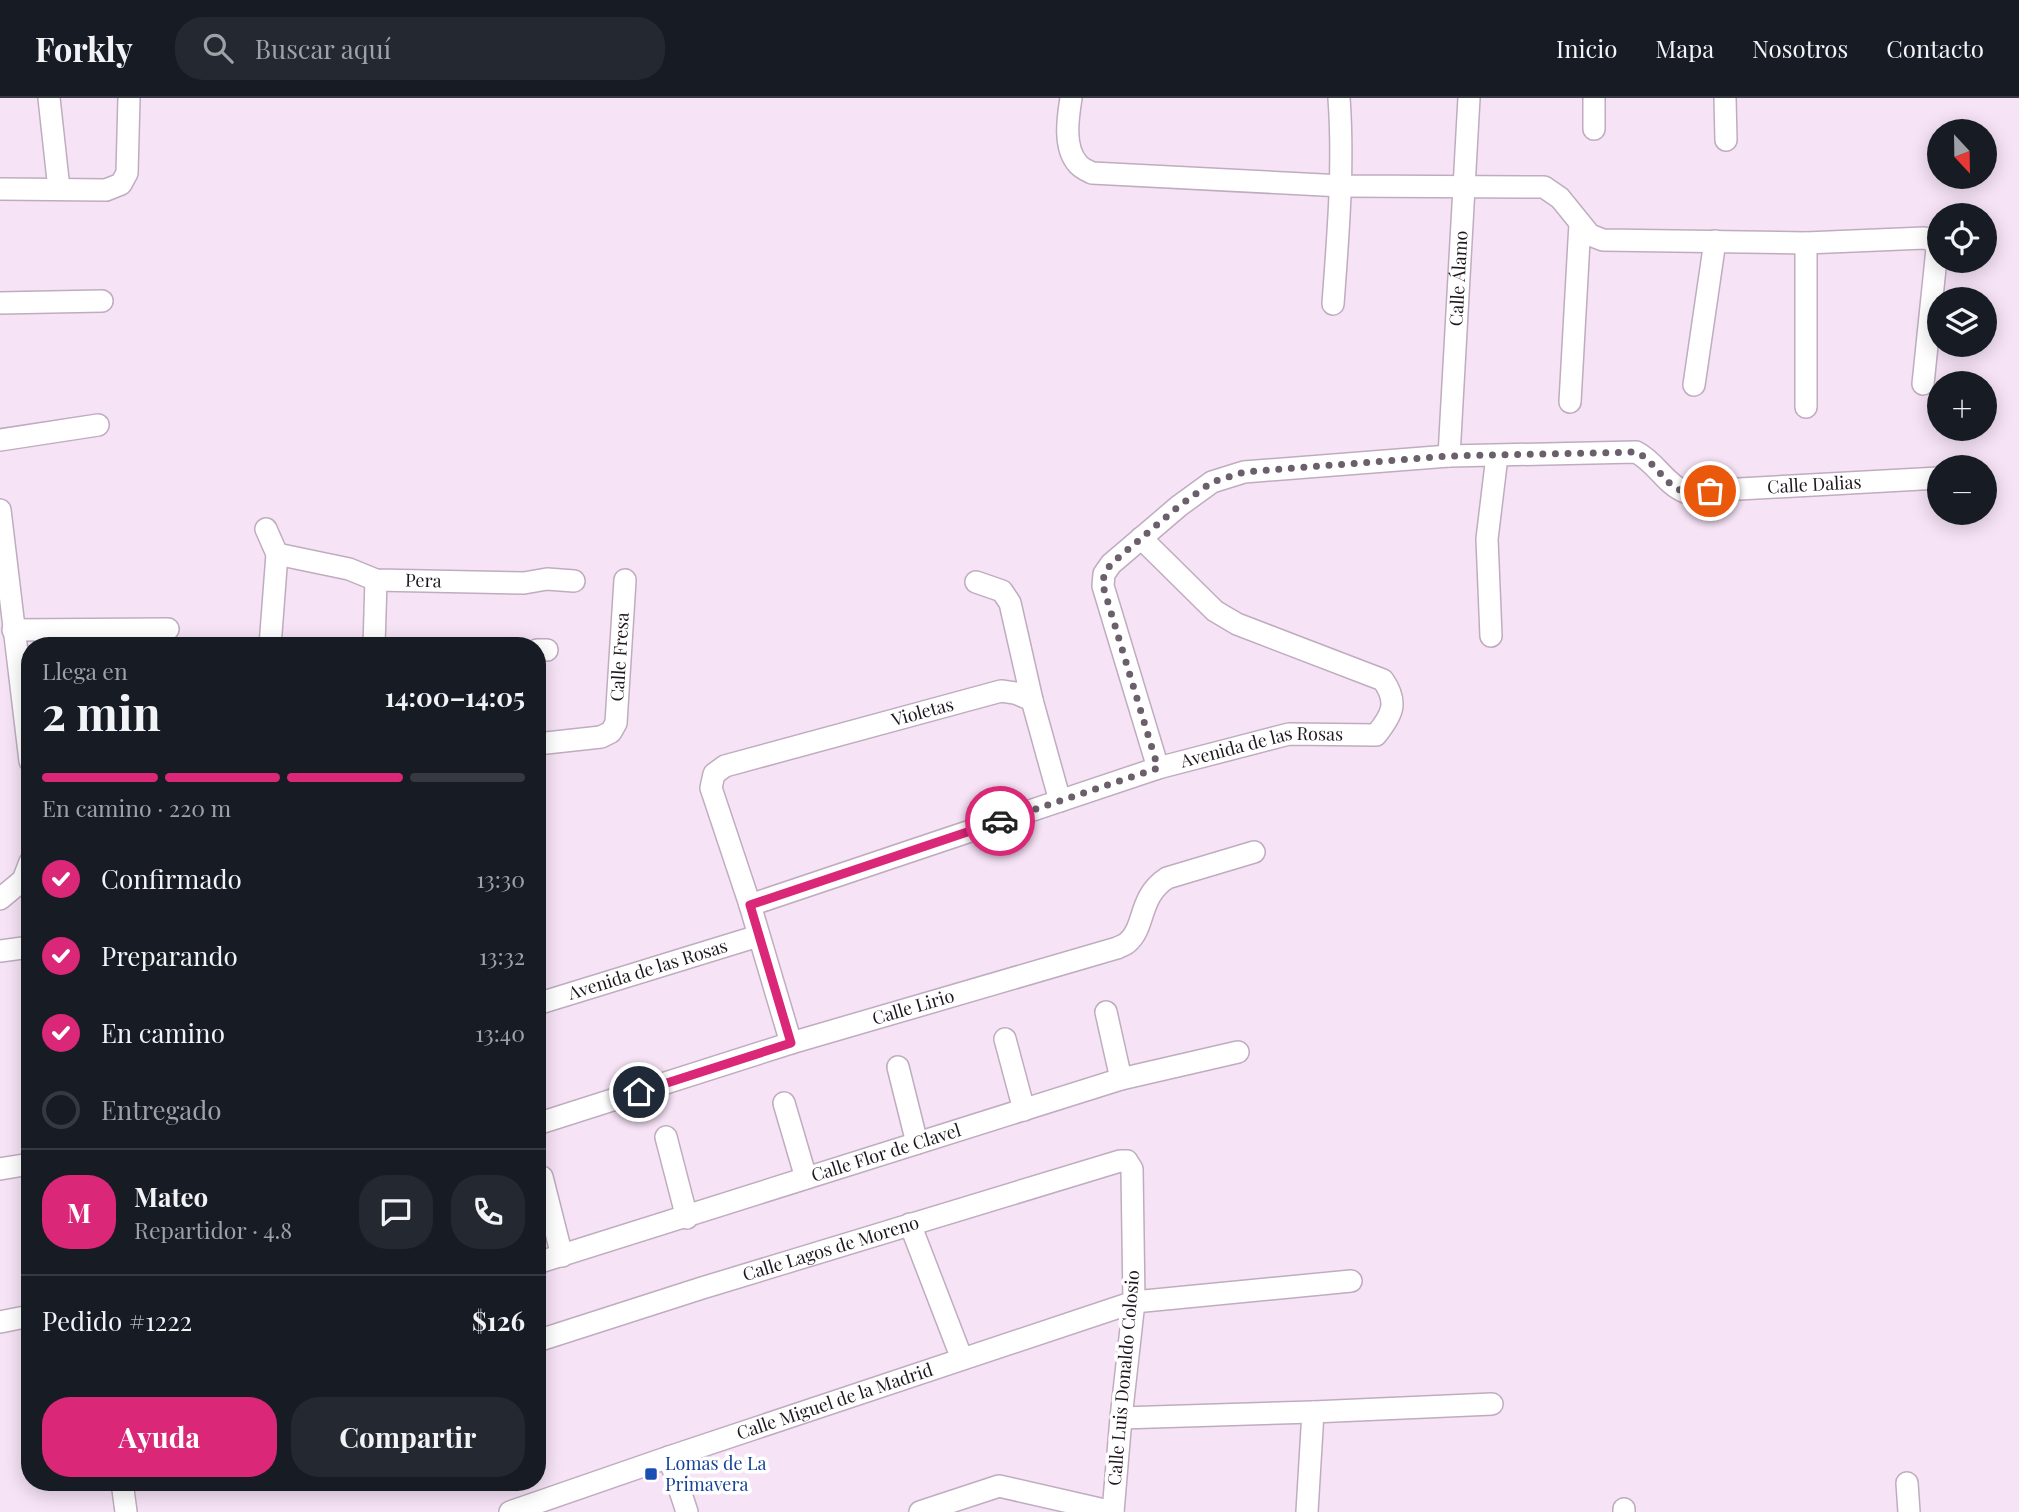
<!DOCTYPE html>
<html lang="es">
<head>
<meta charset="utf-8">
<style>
  :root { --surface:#171b24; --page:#242831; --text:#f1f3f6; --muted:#9ea1a6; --line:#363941; --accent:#db2777 }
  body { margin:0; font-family:"Playfair Display",serif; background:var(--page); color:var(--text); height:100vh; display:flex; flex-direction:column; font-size:26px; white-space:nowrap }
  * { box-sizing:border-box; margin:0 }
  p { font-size:23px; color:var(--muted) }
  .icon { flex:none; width:38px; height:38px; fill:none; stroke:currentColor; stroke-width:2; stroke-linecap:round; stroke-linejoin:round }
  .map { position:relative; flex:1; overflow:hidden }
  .panel { position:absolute; left:21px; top:539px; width:525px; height:854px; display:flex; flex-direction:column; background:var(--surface); border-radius:28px; box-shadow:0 4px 18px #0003 }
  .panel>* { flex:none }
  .needle { width:46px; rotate:158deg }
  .controls { position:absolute; left:1927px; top:21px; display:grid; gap:14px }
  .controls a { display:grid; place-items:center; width:70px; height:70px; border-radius:50%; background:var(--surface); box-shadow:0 4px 18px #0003; font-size:35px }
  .pin { position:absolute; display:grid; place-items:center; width:60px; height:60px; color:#fff; margin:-30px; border:4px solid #fff; border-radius:50%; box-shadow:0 2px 7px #0007 }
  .courier { position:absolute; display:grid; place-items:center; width:70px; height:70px; margin:-35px; border:5px solid #db2777; border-radius:50%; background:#fff; color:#222; box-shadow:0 2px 9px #0007 }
  .overview em { font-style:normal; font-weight:700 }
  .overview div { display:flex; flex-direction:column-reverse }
  .overview { display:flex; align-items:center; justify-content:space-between; height:119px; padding:0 21px }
  h1 { font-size:46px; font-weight:700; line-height:52px }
  .bar { display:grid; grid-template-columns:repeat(4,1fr); gap:10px 7px; align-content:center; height:84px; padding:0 21px }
  .bar i { height:9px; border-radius:5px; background:var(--line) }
  .bar .active { background:var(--accent) }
  .bar p { grid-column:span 4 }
  .line { display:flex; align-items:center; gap:18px; padding:0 21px; border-top:2px solid var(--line) }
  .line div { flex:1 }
  .round { display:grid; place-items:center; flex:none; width:74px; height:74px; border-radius:28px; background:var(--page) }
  ol { padding:0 21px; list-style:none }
  li { display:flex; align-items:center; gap:21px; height:77px }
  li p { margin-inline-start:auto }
  li .icon { padding:7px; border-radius:50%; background:var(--accent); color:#fff; stroke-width:4 }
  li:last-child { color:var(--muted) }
  li i { width:38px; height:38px; border:4px solid var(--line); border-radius:50% }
  .button { display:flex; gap:14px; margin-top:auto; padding:14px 21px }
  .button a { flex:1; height:80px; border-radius:28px; background:var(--accent); color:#fff; font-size:28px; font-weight:700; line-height:80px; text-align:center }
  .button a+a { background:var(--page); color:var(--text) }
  header { display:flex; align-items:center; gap:42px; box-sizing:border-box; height:98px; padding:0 35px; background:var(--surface); border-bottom:2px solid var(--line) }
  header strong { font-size:33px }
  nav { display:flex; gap:38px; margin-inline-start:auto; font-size:24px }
  .search { width:490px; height:63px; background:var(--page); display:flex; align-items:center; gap:18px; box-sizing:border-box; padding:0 24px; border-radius:28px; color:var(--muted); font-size:26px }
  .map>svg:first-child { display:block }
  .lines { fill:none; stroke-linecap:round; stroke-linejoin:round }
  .minor-casing { stroke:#bfadbf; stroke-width:24 }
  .minor { stroke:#fff; stroke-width:21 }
  .done { stroke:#6a5f6a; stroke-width:7; stroke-dasharray:0 12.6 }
  .route { stroke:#db2777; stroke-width:9 }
  .transit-dot { fill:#1a4fb4; stroke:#fff; stroke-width:2.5 }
  .labels { text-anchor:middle; stroke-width:7; stroke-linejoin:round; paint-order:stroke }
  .street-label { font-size:18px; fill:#1e181e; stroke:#fff }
  .transit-label { font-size:18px; fill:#164399; stroke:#fff; text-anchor:start }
</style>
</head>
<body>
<header>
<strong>Forkly</strong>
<div class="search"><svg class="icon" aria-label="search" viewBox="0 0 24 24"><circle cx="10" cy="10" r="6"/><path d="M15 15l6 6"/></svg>Buscar aquí</div>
<nav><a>Inicio</a><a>Mapa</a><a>Nosotros</a><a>Contacto</a></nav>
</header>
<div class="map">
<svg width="2019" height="1414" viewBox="0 0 2019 1414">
  <rect width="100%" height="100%" fill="#f6e3f6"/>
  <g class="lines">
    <defs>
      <g id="minor">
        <path d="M49,0L59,91"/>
        <path d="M1071,0C1068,19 1063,50 1078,66C1081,70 1088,73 1092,75L1342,88L1544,89L1560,100L1590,137L1603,142L1806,145L1924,140L1933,142L1937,151L1923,286"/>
        <path d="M1594,0V31"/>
        <path d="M1725,0L1726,42"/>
        <path d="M0,91L106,92L121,86L127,75L129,0"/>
        <path d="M1806,145V309"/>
        <path d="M0,205L102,203"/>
        <path d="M1333,206C1338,137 1344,69 1339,0"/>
        <path d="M1694,287L1715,143"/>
        <path d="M1570,304L1580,125"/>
        <path d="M0,342L98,327"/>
        <path id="s1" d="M1449,358L1469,0"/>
        <path d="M0,412L30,663"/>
        <path d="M266,431L277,456L270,548"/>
        <path id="s2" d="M277,456L349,471L376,482L524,485L547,481L574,483"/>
        <path d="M976,484L1002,493L1010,505L1032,602L1060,703"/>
        <path d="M13,532L168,531"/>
        <path d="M1491,538L1487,441L1497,358"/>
        <path d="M374,548L376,482"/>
        <path d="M537,552H547"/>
        <path id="s3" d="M537,646L601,639L611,634L616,625L625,482"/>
        <path id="s4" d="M1158,670L1103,488L1104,476L1111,466L1179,408L1212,384L1244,374L1449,358L1636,354C1656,364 1665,386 1685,394L1939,380"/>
        <path d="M0,801L23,782L30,764"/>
        <path id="s5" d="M750,807L1158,670L1289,636L1376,637C1392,617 1399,605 1383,582L1237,526L1215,513L1141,440"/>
        <path d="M0,853L30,849"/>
        <path id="s6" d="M537,906L758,838"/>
        <path d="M1106,914L1121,981"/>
        <path d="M1005,941L1024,1012"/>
        <path id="s7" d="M791,945L750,807L711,690L714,676L725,668L1001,593L1015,595L1032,602"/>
        <path d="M898,969L917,1045"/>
        <path d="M784,1005L806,1080"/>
        <path id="s8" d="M537,1026L791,945L1117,850C1121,848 1125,847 1128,844C1146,828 1138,799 1167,780L1254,754"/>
        <path d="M666,1039L687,1120"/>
        <path d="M0,1071L30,1066"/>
        <path d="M542,1079L562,1158"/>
        <path d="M910,1126L962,1261"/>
        <path id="s9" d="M537,1165L1121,981L1238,954"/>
        <path d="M0,1224L30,1218"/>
        <path id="s10" d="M537,1243L702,1190L1120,1063H1127L1132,1071L1134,1204L1121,1320L1113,1414"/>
        <path d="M1121,1320L1313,1314L1492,1306"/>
        <path d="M669,1359L687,1414"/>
        <path d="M122,1384L126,1414"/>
        <path d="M1907,1385L1909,1414"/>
        <path d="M1624,1411V1414"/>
        <path id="s11" d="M510,1414L669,1359L1134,1204L1351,1183"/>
        <path d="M920,1414L999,1388L1113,1414"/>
        <path d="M1307,1414L1313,1314"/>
      </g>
    </defs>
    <use href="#minor" class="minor-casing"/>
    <use href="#minor" class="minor"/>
  </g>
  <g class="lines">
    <path class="done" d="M1000,723L1158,670L1103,488L1104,476L1111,466L1179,408L1212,384L1244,374L1449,358L1636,354C1654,362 1666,389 1683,393C1691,396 1702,393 1710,393"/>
    <path class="route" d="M639,994L791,945L750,807L1000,723"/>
  </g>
  <rect class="transit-dot" x="644" y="1369" width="14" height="14" rx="3.5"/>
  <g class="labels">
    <g class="street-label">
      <text dy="6" stroke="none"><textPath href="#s1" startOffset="178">Calle Álamo</textPath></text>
      <text dy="6" stroke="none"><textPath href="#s4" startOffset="964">Calle Dalias</textPath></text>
      <text dy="6" stroke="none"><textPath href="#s2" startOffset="150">Pera</textPath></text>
      <text dy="6" stroke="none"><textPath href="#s3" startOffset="152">Calle Fresa</textPath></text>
      <text dy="6" stroke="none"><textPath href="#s7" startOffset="500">Violetas</textPath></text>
      <text dy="6" stroke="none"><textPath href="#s5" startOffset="537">Avenida de las Rosas</textPath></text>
      <text dy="6" stroke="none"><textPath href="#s6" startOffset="116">Avenida de las Rosas</textPath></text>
      <text dy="6" stroke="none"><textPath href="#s8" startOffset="394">Calle Lirio</textPath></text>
      <text dy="6" stroke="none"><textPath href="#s9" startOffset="366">Calle Flor de Clavel</textPath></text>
      <text dy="6" stroke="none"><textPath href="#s10" startOffset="308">Calle Lagos de Moreno</textPath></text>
      <text transform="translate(1124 1280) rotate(-85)" y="6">Calle Luis Donaldo Colosio</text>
      <text dy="6" stroke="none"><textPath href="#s11" startOffset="343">Calle Miguel de la Madrid</textPath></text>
    </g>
    <g class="transit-label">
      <text x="665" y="1372">Lomas de La<tspan x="665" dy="21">Primavera</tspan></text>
    </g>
  </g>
</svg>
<div class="controls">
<a><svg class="needle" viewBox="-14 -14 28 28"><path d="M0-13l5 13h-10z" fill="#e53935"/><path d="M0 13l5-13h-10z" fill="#9ea1a6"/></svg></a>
<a><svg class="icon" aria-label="locate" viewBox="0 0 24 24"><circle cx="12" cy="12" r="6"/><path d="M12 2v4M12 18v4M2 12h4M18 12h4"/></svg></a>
<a><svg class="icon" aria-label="layers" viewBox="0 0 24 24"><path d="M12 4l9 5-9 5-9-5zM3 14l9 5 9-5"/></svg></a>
<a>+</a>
<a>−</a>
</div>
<div class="pin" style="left:1710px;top:393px;background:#ea580c"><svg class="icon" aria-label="bag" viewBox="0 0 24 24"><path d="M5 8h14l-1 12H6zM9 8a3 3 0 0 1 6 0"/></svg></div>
<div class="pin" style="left:639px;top:994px;background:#1f2937"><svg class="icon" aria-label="home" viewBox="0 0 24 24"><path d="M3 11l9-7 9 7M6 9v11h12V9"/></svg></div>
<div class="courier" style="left:1000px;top:723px"><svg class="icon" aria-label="car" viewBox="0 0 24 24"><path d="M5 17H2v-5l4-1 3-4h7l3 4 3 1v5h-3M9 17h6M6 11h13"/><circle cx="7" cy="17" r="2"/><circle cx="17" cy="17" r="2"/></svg></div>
<section class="panel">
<div class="overview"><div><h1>2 min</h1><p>Llega en</p></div><em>14:00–14:05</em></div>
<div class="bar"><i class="active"></i><i class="active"></i><i class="active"></i><i></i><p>En camino · 220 m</p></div>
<ol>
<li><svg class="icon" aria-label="check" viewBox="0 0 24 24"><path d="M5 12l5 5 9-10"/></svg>Confirmado<p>13:30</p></li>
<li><svg class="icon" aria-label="check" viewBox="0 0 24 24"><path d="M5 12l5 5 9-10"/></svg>Preparando<p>13:32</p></li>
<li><svg class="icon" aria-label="check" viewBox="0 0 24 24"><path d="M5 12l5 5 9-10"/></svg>En camino<p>13:40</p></li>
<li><i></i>Entregado</li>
</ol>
<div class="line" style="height:126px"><b class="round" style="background:var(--accent);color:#fff">M</b><div><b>Mateo</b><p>Repartidor · 4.8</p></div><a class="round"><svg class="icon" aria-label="chat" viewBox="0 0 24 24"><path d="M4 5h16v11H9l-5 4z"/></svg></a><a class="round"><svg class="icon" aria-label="phone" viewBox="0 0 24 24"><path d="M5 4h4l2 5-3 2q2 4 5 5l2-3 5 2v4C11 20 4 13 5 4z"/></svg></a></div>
<div class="line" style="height:91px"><div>Pedido #1222</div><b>$126</b></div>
<div class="button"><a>Ayuda</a><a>Compartir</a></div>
</section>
</div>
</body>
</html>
